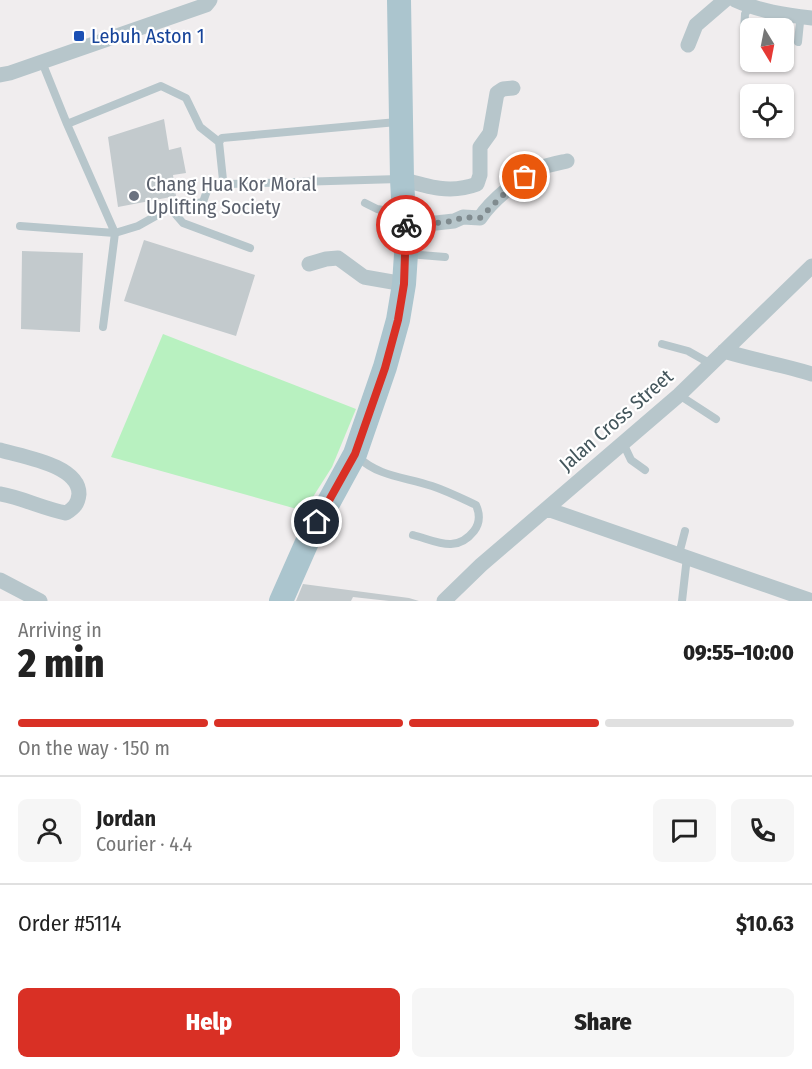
<!DOCTYPE html>
<html lang="en">
<head>
<meta charset="utf-8">
<style>
  :root { --surface:#fff; --page:#f6f6f6; --text:#222; --muted:#767676; --line:#e0e0e0; --accent:#d93025 }
  body { margin:0; font-family:"Fira Sans Condensed",sans-serif; background:var(--page); color:var(--text); height:100vh; display:flex; flex-direction:column; font-size:22px; white-space:nowrap }
  * { box-sizing:border-box; margin:0 }
  p { font-size:20px; color:var(--muted) }
  .icon { flex:none; width:33px; height:33px; fill:none; stroke:currentColor; stroke-width:2; stroke-linecap:round; stroke-linejoin:round }
  .map { position:relative; height:601px; overflow:hidden }
  .drawer { display:flex; flex-direction:column; background:var(--surface); flex:1 }
  .drawer>* { flex:none }
  .needle { width:39px; rotate:170deg }
  .tools { position:absolute; left:740px; top:18px; display:grid; gap:12px }
  .tools a { display:grid; place-items:center; width:54px; height:54px; border-radius:9px; background:var(--surface); box-shadow:0 2px 4px #0004; font-size:30px }
  .pin { position:absolute; display:grid; place-items:center; width:51px; height:51px; color:#fff; margin:-26px; border:3px solid #fff; border-radius:50%; box-shadow:0 2px 6px #0007 }
  .courier { position:absolute; display:grid; place-items:center; width:60px; height:60px; margin:-30px; border:4px solid #d93025; border-radius:50%; background:#fff; color:#222; box-shadow:0 2px 8px #0007 }
  .head em { font-style:normal; font-weight:800 }
  .head div { display:flex; flex-direction:column-reverse }
  .head { display:flex; align-items:center; justify-content:space-between; height:102px; padding:0 18px }
  h1 { font-size:39px; font-weight:800; line-height:45px }
  .bar { display:grid; grid-template-columns:repeat(4,1fr); gap:9px 6px; align-content:center; height:72px; padding:0 18px }
  .bar i { height:8px; border-radius:4px; background:var(--line) }
  .bar .selected { background:var(--accent) }
  .bar p { grid-column:span 4 }
  .line { display:flex; align-items:center; gap:15px; padding:0 18px; border-top:2px solid var(--line) }
  .line div { flex:1 }
  .round { display:grid; place-items:center; flex:none; width:63px; height:63px; border-radius:9px; background:var(--page) }
  .primary-button { display:flex; gap:12px; margin-top:auto; padding:12px 18px }
  .primary-button a { flex:1; height:69px; border-radius:9px; background:var(--accent); color:#fff; font-size:24px; font-weight:800; line-height:69px; text-align:center }
  .primary-button a+a { background:var(--page); color:var(--text) }
  .map>svg:first-child { display:block }
  .green { fill:#b8f1c0 }
  .building { fill:#c3cacd }
  .lines { fill:none; stroke-linecap:round; stroke-linejoin:round }
  .service { stroke:#b7c6cb; stroke-width:8 }
  .minor { stroke:#b7c6cb; stroke-width:15 }
  .primary { stroke:#abc5ce; stroke-width:24 }
  .done { stroke:#808b8f; stroke-width:6; stroke-dasharray:0 10.8 }
  .route { stroke:#d93025; stroke-width:8 }
  .transit-dot { fill:#1a4fb4; stroke:#fff; stroke-width:2 }
  .worship-dot { fill:#6b7280; stroke:#fff; stroke-width:2 }
  .labels { text-anchor:middle; stroke-width:4.5; stroke-linejoin:round; paint-order:stroke }
  .transit-label { font-size:20px; fill:#164399; stroke:#fff; text-anchor:start }
  .worship-label { font-size:20px; fill:#5b616d; stroke:#fff; text-anchor:start }
  .street-label { font-size:20px; fill:#44565c; stroke:#fff }
</style>
</head>
<body>
<div class="map">
<svg width="812" height="601" viewBox="0 0 812 601">
  <rect width="100%" height="100%" fill="#f0edee"/>
  <path class="green" d="M163,334L356,409L332,467L304,511L111,457Z"/>
  <path class="building" d="M164,119L169,150L181,147L186,173L173,175L176,196L118,207L108,137Z
    M144,240L255,275L236,336L124,301Z
    M22,251L83,253L80,332L21,329Z
    M303,584L409,598L419,601H389L353,597L351,601H296Z"/>
  <g class="lines">
    <path class="service" d="M744,32L745,14L749,7
      M798,42L800,22L803,17
      M42,62L67,124L161,86L186,98L200,127L219,142
      M397,122L222,138L219,142L223,180L229,184L399,179
      M67,124L115,233L103,327
      M365,203L377,209L400,213
      M170,208L183,223L250,248
      M20,226L115,233L138,226L170,208L203,202L208,188L223,180
      M408,254L445,257
      M662,344L688,351L711,364
      M679,395L716,419
      M623,443L631,460L645,470
      M358,457C379,477 406,477 432,486C447,491 461,498 476,505C480,514 480,523 474,531C456,554 436,541 413,535
      M679,554L685,531
      M682,601L687,557"/>
    <path class="minor" d="M735,0C759,11 785,15 812,18
      M688,45L696,25L725,0
      M0,75L10,73L206,5L210,0
      M402,179C428,187 451,194 477,184L480,175V147L490,133L497,93L503,89L513,88
      M406,224L421,222L436,223L454,221L463,217L480,218C491,201 520,177 539,168C548,165 558,163 567,161
      M309,264L326,259L338,258L364,277L404,284
      M724,351C753,360 783,365 812,374
      M0,450C23,457 79,465 79,494C78,504 74,508 66,513C44,509 23,498 0,494
      M547,509L812,601
      M0,580L40,601
      M444,601L481,565L679,395L812,266"/>
    <path class="primary" d="M281,601L308,540L355,454L385,367L398,320L404,284L406,254L402,179L399,0"/>
  </g>
  <g class="lines">
    <path class="done" d="M406,225L421,222L436,223L454,221L463,217L480,218L508,190L525,177"/>
    <path class="route" d="M317,522L355,454L385,368L398,320L404,284L406,225"/>
  </g>
  <rect class="transit-dot" x="73" y="30" width="12" height="12" rx="3"/>
  <circle class="worship-dot" cx="134" cy="196" r="6"/>
  <g class="labels">
    <g class="transit-label">
      <text x="91" y="43">Lebuh Aston 1</text>
    </g>
    <g class="worship-label">
      <text x="146" y="191">Chang Hua Kor Moral<tspan x="146" dy="23">Uplifting Society</tspan></text>
    </g>
    <g class="street-label">
      <text transform="translate(616 420) rotate(-41)" y="7">Jalan Cross Street</text>
    </g>
  </g>
</svg>
<div class="tools">
<a><svg class="needle" viewBox="-14 -14 28 28"><path d="M0-13l5 13h-10z" fill="#e53935"/><path d="M0 13l5-13h-10z" fill="#767676"/></svg></a>
<a><svg class="icon" aria-label="locate" viewBox="0 0 24 24"><circle cx="12" cy="12" r="6"/><path d="M12 2v4M12 18v4M2 12h4M18 12h4"/></svg></a>
</div>
<div class="pin" style="left:525px;top:177px;background:#ea580c"><svg class="icon" aria-label="bag" viewBox="0 0 24 24"><path d="M5 8h14l-1 12H6zM9 8a3 3 0 0 1 6 0"/></svg></div>
<div class="pin" style="left:317px;top:522px;background:#1f2937"><svg class="icon" aria-label="home" viewBox="0 0 24 24"><path d="M3 11l9-7 9 7M6 9v11h12V9"/></svg></div>
<div class="courier" style="left:406px;top:225px"><svg class="icon" aria-label="bike" viewBox="0 0 24 24"><circle cx="6" cy="16" r="4"/><circle cx="18" cy="16" r="4"/><path d="M6 16l4-8h5l3 8M10 8l3 8H6M13 5h3"/></svg></div>
</div>
<section class="drawer">
<div class="head"><div><h1>2 min</h1><p>Arriving in</p></div><em>09:55–10:00</em></div>
<div class="bar"><i class="selected"></i><i class="selected"></i><i class="selected"></i><i></i><p>On the way · 150 m</p></div>
<div class="line" style="height:108px"><a class="round"><svg class="icon" aria-label="person" viewBox="0 0 24 24"><circle cx="12" cy="8" r="4"/><path d="M4 21q1-7 8-7t8 7"/></svg></a><div><b>Jordan</b><p>Courier · 4.4</p></div><a class="round"><svg class="icon" aria-label="chat" viewBox="0 0 24 24"><path d="M4 5h16v11H9l-5 4z"/></svg></a><a class="round"><svg class="icon" aria-label="phone" viewBox="0 0 24 24"><path d="M5 4h4l2 5-3 2q2 4 5 5l2-3 5 2v4C11 20 4 13 5 4z"/></svg></a></div>
<div class="line" style="height:78px"><div>Order #5114</div><b>$10.63</b></div>
<div class="primary-button"><a>Help</a><a>Share</a></div>
</section>
</body>
</html>
